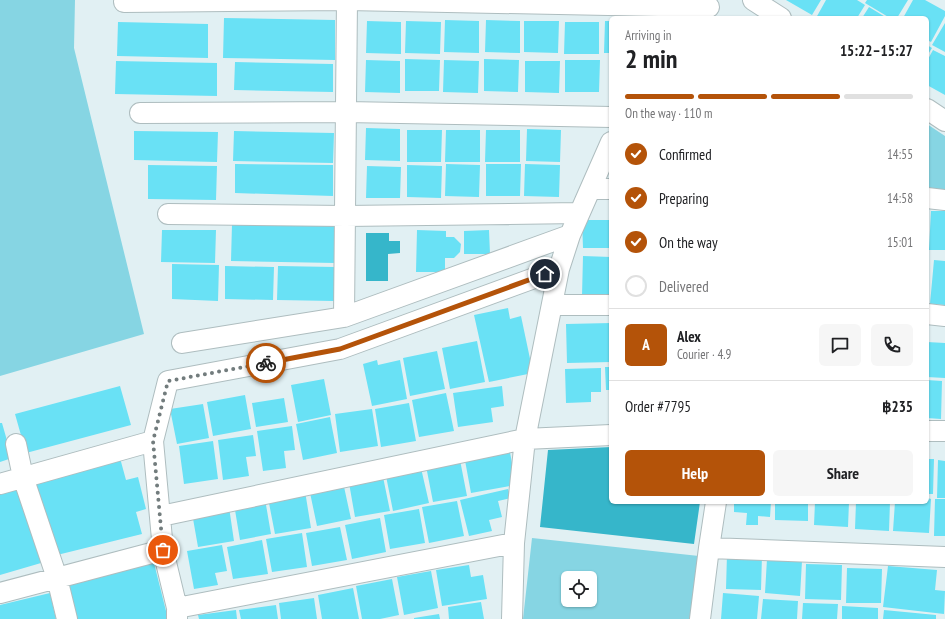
<!DOCTYPE html>
<html lang="en">
<head>
<meta charset="utf-8">
<style>
  :root { --surface:#fff; --page:#f6f6f6; --text:#202124; --muted:#757577; --line:#e0e0e0; --accent:#b45309 }
  body { margin:0; font-family:"PT Sans Narrow",sans-serif; background:var(--page); color:var(--text); height:100vh; display:flex; flex-direction:column; font-size:15px; white-space:nowrap }
  * { box-sizing:border-box; margin:0 }
  p { font-size:13px; color:var(--muted) }
  .icon { flex:none; width:22px; height:22px; fill:none; stroke:currentColor; stroke-width:2; stroke-linecap:round; stroke-linejoin:round }
  .map { position:relative; flex:1; overflow:hidden }
  .details { position:absolute; left:609px; top:16px; width:320px; height:488px; display:flex; flex-direction:column; background:var(--surface); border-radius:6px; box-shadow:0 1px 3px #0004 }
  .details>* { flex:none }
  .controls { position:absolute; left:561px; top:571px; display:grid; gap:8px }
  .controls a { display:grid; place-items:center; width:36px; height:36px; border-radius:6px; background:var(--surface); box-shadow:0 1px 3px #0004; font-size:20px }
  .pin { position:absolute; display:grid; place-items:center; width:34px; height:34px; color:#fff; margin:-17px; border:2px solid #fff; border-radius:50%; box-shadow:0 1px 4px #0007 }
  .courier { position:absolute; display:grid; place-items:center; width:40px; height:40px; margin:-20px; border:3px solid #b45309; border-radius:50%; background:#fff; color:#222; box-shadow:0 1px 5px #0007 }
  .headline em { font-style:normal; font-weight:800 }
  .headline div { display:flex; flex-direction:column-reverse }
  .headline { display:flex; align-items:center; justify-content:space-between; height:68px; padding:0 16px }
  h1 { font-size:26px; font-weight:800; line-height:30px }
  .bar { display:grid; grid-template-columns:repeat(4,1fr); gap:6px 4px; align-content:center; height:48px; padding:0 16px }
  .bar i { height:5px; border-radius:3px; background:var(--line) }
  .bar .selected { background:var(--accent) }
  .bar p { grid-column:span 4 }
  .line { display:flex; align-items:center; gap:10px; padding:0 16px; border-top:1px solid var(--line) }
  .line div { flex:1 }
  .round { display:grid; place-items:center; flex:none; width:42px; height:42px; border-radius:6px; background:var(--page) }
  ol { padding:0 16px; list-style:none }
  li { display:flex; align-items:center; gap:12px; height:44px }
  li p { margin-inline-start:auto }
  li .icon { padding:4px; border-radius:50%; background:var(--accent); color:#fff; stroke-width:4 }
  li:last-child { color:var(--muted) }
  li i { width:22px; height:22px; border:2px solid var(--line); border-radius:50% }
  .action { display:flex; gap:8px; margin-top:auto; padding:8px 16px }
  .action a { flex:1; height:46px; border-radius:6px; background:var(--accent); color:#fff; font-size:16px; font-weight:800; line-height:46px; text-align:center }
  .action a+a { background:var(--page); color:var(--text) }
  .map>svg:first-child { display:block }
  .green { fill:#86d5e3; fill-rule:evenodd }
  .water { fill:#36b6ca }
  .building { fill:#69e1f5 }
  .lines { fill:none; stroke-linecap:round; stroke-linejoin:round }
  .minor-casing { stroke:#aebdbf; stroke-width:22 }
  .minor { stroke:#fff; stroke-width:20 }
  .done { stroke:#727c7d; stroke-width:4; stroke-dasharray:0 7.2 }
  .route { stroke:#b45309; stroke-width:5 }
</style>
</head>
<body>
<div class="map">
<svg width="945" height="619" viewBox="0 0 945 619">
  <rect width="100%" height="100%" fill="#e1f0f3"/>
  <path class="green" d="M0,0H75L74,48L144,334L0,376Z
    M927,124L945,136V191L927,190Z
    M532,538L699,556L692,619H523ZM568,578H590V600H568Z"/>
  <path class="water" d="M366,233H389V241H400V253L388,254V281H366Z
    M611,447V502H700L694,544L540,527L548,450Z"/>
  <path class="building" d="M786,0H821L812,15Z
    M826,0H857L865,5L857,18H816Z
    M867,0H908L897,18H890L865,3Z
    M913,0H925L945,11V16L931,42L927,40V18H903Z
    M869,7L887,18H862Z
    M224,18L335,20V60L223,58Z
    M445,20L479,21V53L444,52Z
    M486,20L520,21V53L485,52Z
    M367,21L401,22V54L366,53Z
    M406,21L441,22L440,54L405,53Z
    M524,21H559L558,53L524,52Z
    M605,21H611V53H604Z
    M118,22L208,24V58L117,56Z
    M565,22H599V54H564Z
    M945,23V52L932,45Z
    M927,45L932,48L927,56Z
    M933,50L945,56V95L927,85V61Z
    M405,59L440,60L439,91H405Z
    M484,59L519,60L518,92L484,91Z
    M366,60L400,61V93L365,92Z
    M444,60L479,61L478,93L443,92Z
    M565,60H600L599,92H565Z
    M116,61L217,63V96L115,94Z
    M525,61H560L559,93L525,92Z
    M235,62L333,64V92L234,90Z
    M366,128L400,129V161L365,160Z
    M527,129L561,130L560,162L526,161Z
    M407,130H442L441,162H407Z
    M446,130H480V162H445Z
    M486,130H520V162H485Z
    M134,131L218,132L217,162L134,160Z
    M234,131L334,133L333,163L233,161Z
    M235,164L333,165V196L235,193Z
    M446,164L480,165L479,197L445,196Z
    M486,164H521L520,196H486Z
    M525,164L560,165L559,197L524,196Z
    M148,165L217,166L216,200L148,199Z
    M407,165L442,166L441,198L407,197Z
    M367,166L401,167L400,198H366Z
    M931,211H945V250H929Z
    M582,220H611V248H583Z
    M232,224L336,226L335,263L231,261Z
    M162,230H216L215,263L161,262Z
    M417,230L446,231V237H454L461,244L460,252L454,258H445V272H416Z
    M489,230L490,254H464V231Z
    M583,256L611,257V297L582,296Z
    M934,260L945,261V305L930,304Z
    M172,264L219,265L218,301L172,299Z
    M225,266L274,267L273,300L225,299Z
    M278,266L335,267L334,301L277,300Z
    M508,308L510,319L521,316L533,373L489,382L474,315Z
    M611,323V362L567,363L566,324Z
    M477,341L485,382L450,389L442,348Z
    M927,342L945,343V378L927,377Z
    M437,351L445,389L410,396L403,358Z
    M377,360L378,365L400,360L407,399L372,406L363,364Z
    M605,367H611V390H606Z
    M601,368V392H591V402L566,403L565,369Z
    M324,379L331,415L298,422L291,385Z
    M927,380L942,381L941,419L927,418Z
    M120,386L131,425L26,453L15,414Z
    M502,386L504,406L491,408L493,422L458,427L453,393Z
    M446,393L454,431L419,437L412,400Z
    M245,395L251,429L213,436L207,402Z
    M284,398L288,422L256,427L252,403Z
    M409,403L416,441L381,447L375,409Z
    M203,404L209,438L177,444L170,409Z
    M372,409L378,446L340,452L335,414Z
    M330,417L337,453L303,460L296,424Z
    M0,423H2L12,458L0,462Z
    M292,426L295,450L284,451L286,468L263,471L257,431Z
    M253,435L256,456L246,457L249,476L223,480L218,440Z
    M213,441L218,479L184,484L179,446Z
    M509,447L516,485L471,493L464,455Z
    M120,458L126,480L138,477L146,509L136,512L142,534L53,556L34,480Z
    M927,459H934L933,494H927Z
    M460,460L467,496L433,502L426,466Z
    M938,460L945,461V498H937Z
    M421,468L429,503L393,511L386,476Z
    M383,477L390,511L355,517L349,483Z
    M343,482L351,519L317,526L309,488Z
    M17,487L41,563L0,575V493Z
    M508,489L511,498L498,501L502,517L489,520L492,531L469,536L460,500Z
    M305,491L311,528L275,534L268,498Z
    M927,498L931,499L929,533L893,531L895,502H927Z
    M265,499L271,534L240,540L234,504Z
    M935,499H945V536H934Z
    M457,501L464,536L429,543L422,507Z
    M734,502H771L770,517L758,516V525H746L747,513L734,512Z
    M775,502H808V521L775,520Z
    M815,502H849L848,527L814,525Z
    M856,502H890L889,531L855,529Z
    M229,507L234,541L198,547L192,513Z
    M419,509L425,543L390,549L384,515Z
    M380,518L386,552L352,559L345,525Z
    M340,527L347,560L312,566L306,533Z
    M302,533L307,567L272,572L266,539Z
    M262,540L268,574L233,579L227,547Z
    M222,545L227,571L215,573L218,585L194,589L187,551Z
    M727,554L762,555L761,590L726,589Z
    M767,559L802,561L800,596L765,593Z
    M154,563L168,619H71L63,586Z
    M806,564L842,565L841,600L805,599Z
    M469,565L471,577L483,575L487,599L442,606L436,570Z
    M888,566L937,570L935,590L945,591L944,614L883,607Z
    M847,568L882,569L881,603H846Z
    M431,571L438,608L404,615L397,577Z
    M392,579L399,615L380,619H362L356,586Z
    M353,588L359,619H322L318,595Z
    M50,593L56,619H0V605Z
    M723,593L759,596L757,619H721Z
    M314,598L317,619H281L279,603Z
    M763,599L798,601L797,619H761Z
    M481,602L484,619H449L448,607Z
    M803,603L838,604L837,619H802Z
    M276,605L278,619H241L239,610Z
    M842,606L878,608V619H842Z
    M236,610L237,619H199L198,615Z
    M884,610L936,615V619H883Z
    M439,614L440,619H414V618Z"/>
  <g class="lines">
    <defs>
      <path id="minor" d="M753,0L781,18
        M124,2L347,0L709,7
        M927,109L945,121
        M140,113L346,112L611,117
        M591,189H611
        M927,198L945,200
        M168,214L345,216L579,213
        M552,305H611
        M927,314L945,316
        M344,317L347,0
        M182,343L344,317L570,235
        M927,431H945
        M16,444L23,477L57,578L67,619
        M0,484L153,441
        M161,516L525,439L611,435
        M709,548L945,557
        M0,593L163,550
        M177,608L514,543
        M177,619V608L163,550L153,441L168,381L340,349L559,269
        M512,619L514,543L525,439L559,269L570,235L611,142
        M700,619L709,548L716,502"/>
    </defs>
    <use href="#minor" class="minor-casing"/>
    <use href="#minor" class="minor"/>
  </g>
  <g class="lines">
    <path class="done" d="M163,550L153,441L168,381L266,363"/>
    <path class="route" d="M266,363L340,349L545,274"/>
  </g>
</svg>
<div class="controls">
<a><svg class="icon" aria-label="locate" viewBox="0 0 24 24"><circle cx="12" cy="12" r="6"/><path d="M12 2v4M12 18v4M2 12h4M18 12h4"/></svg></a>
</div>
<div class="pin" style="left:163px;top:550px;background:#ea580c"><svg class="icon" aria-label="bag" viewBox="0 0 24 24"><path d="M5 8h14l-1 12H6zM9 8a3 3 0 0 1 6 0"/></svg></div>
<div class="pin" style="left:545px;top:274px;background:#1f2937"><svg class="icon" aria-label="home" viewBox="0 0 24 24"><path d="M3 11l9-7 9 7M6 9v11h12V9"/></svg></div>
<div class="courier" style="left:266px;top:363px"><svg class="icon" aria-label="bike" viewBox="0 0 24 24"><circle cx="6" cy="16" r="4"/><circle cx="18" cy="16" r="4"/><path d="M6 16l4-8h5l3 8M10 8l3 8H6M13 5h3"/></svg></div>
<section class="details">
<div class="headline"><div><h1>2 min</h1><p>Arriving in</p></div><em>15:22–15:27</em></div>
<div class="bar"><i class="selected"></i><i class="selected"></i><i class="selected"></i><i></i><p>On the way · 110 m</p></div>
<ol>
<li><svg class="icon" aria-label="check" viewBox="0 0 24 24"><path d="M5 12l5 5 9-10"/></svg>Confirmed<p>14:55</p></li>
<li><svg class="icon" aria-label="check" viewBox="0 0 24 24"><path d="M5 12l5 5 9-10"/></svg>Preparing<p>14:58</p></li>
<li><svg class="icon" aria-label="check" viewBox="0 0 24 24"><path d="M5 12l5 5 9-10"/></svg>On the way<p>15:01</p></li>
<li><i></i>Delivered</li>
</ol>
<div class="line" style="height:72px"><b class="round" style="background:var(--accent);color:#fff">A</b><div><b>Alex</b><p>Courier · 4.9</p></div><a class="round"><svg class="icon" aria-label="chat" viewBox="0 0 24 24"><path d="M4 5h16v11H9l-5 4z"/></svg></a><a class="round"><svg class="icon" aria-label="phone" viewBox="0 0 24 24"><path d="M5 4h4l2 5-3 2q2 4 5 5l2-3 5 2v4C11 20 4 13 5 4z"/></svg></a></div>
<div class="line" style="height:52px"><div>Order #7795</div><b>฿235</b></div>
<div class="action"><a>Help</a><a>Share</a></div>
</section>
</div>
</body>
</html>
